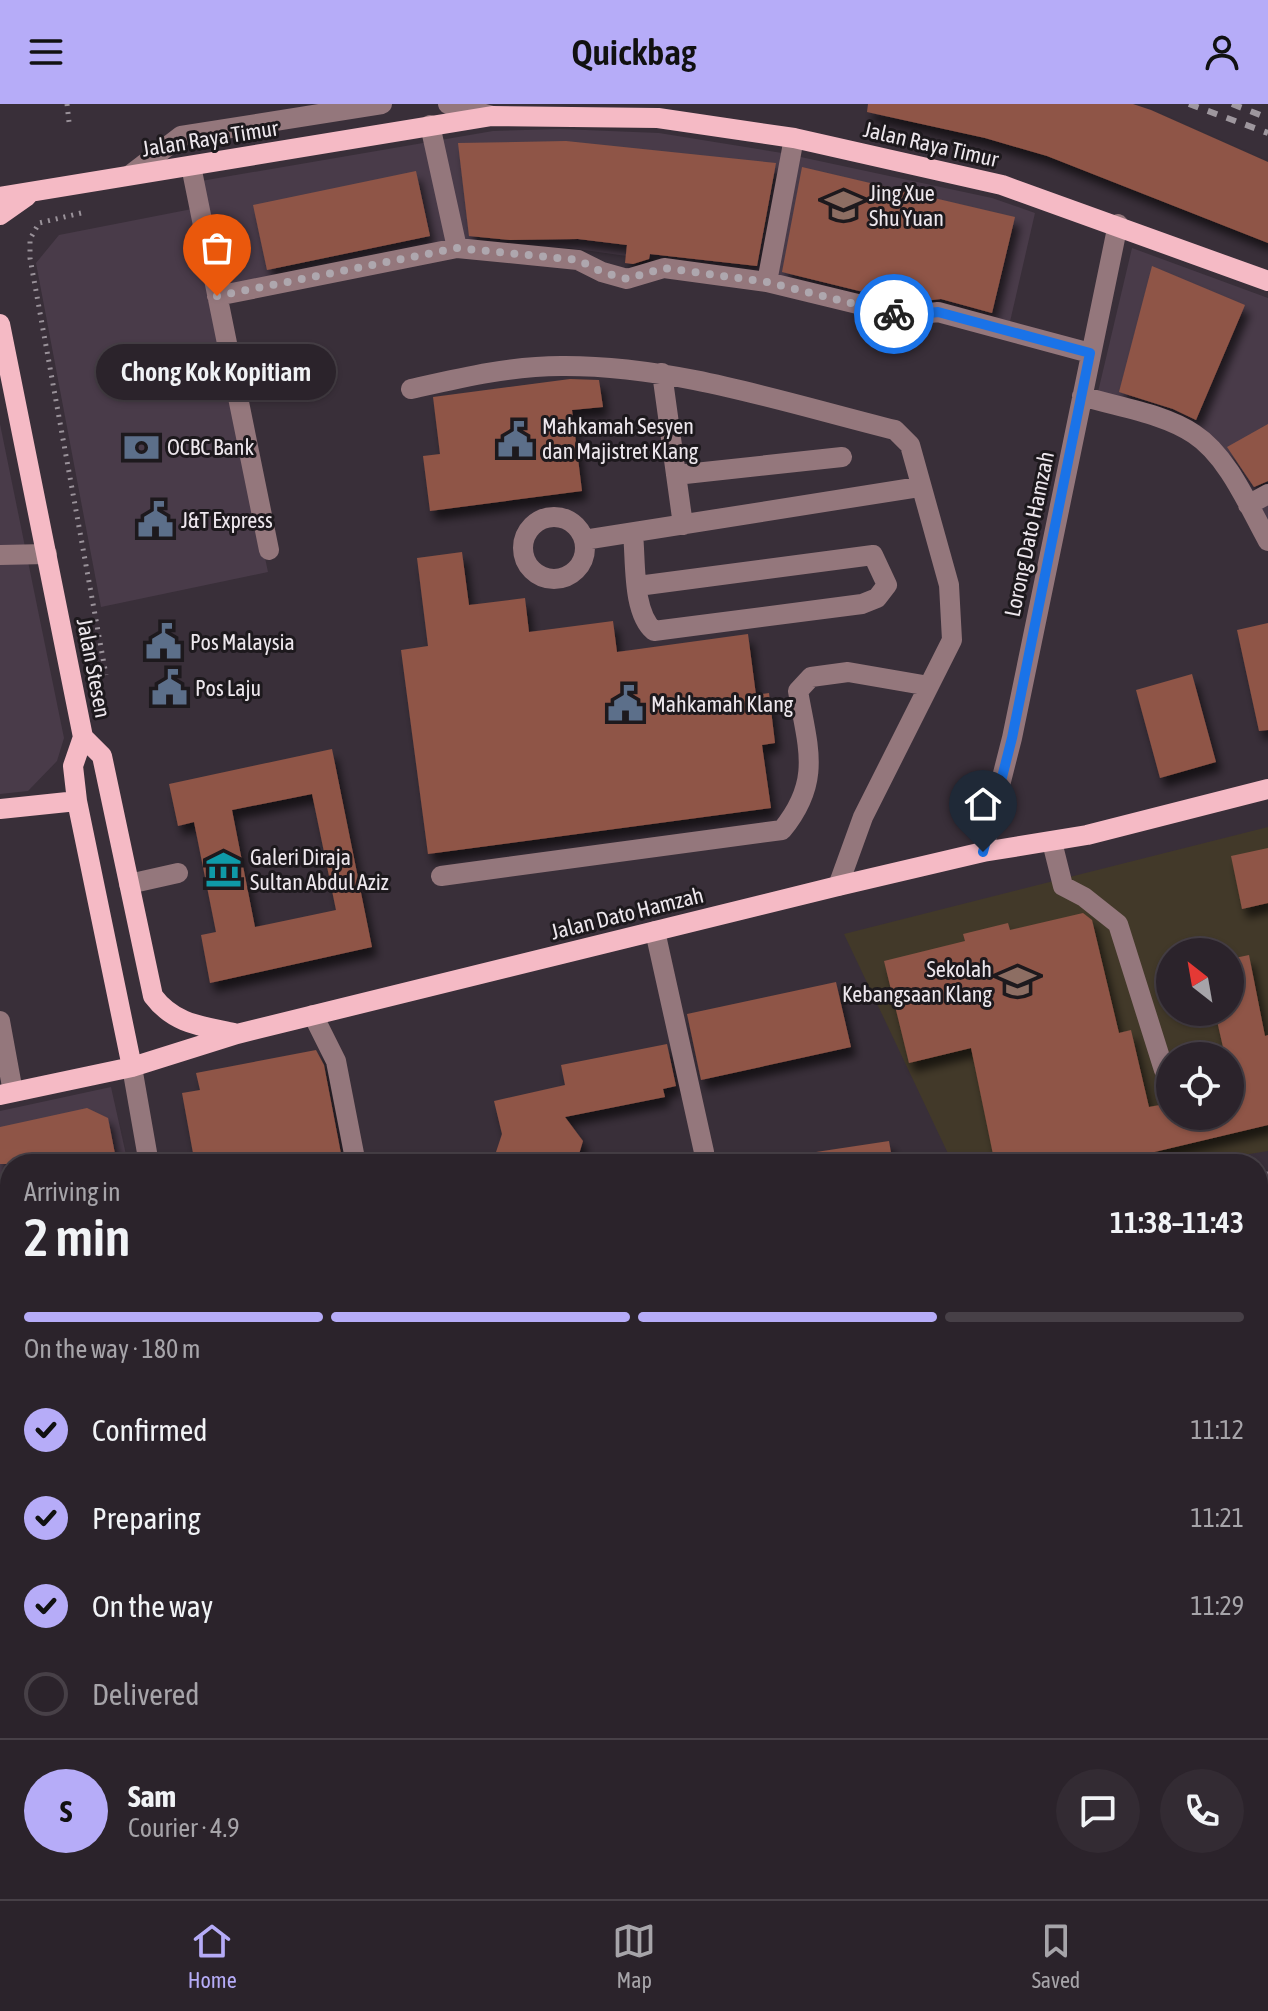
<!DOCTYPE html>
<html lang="en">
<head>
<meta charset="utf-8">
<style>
  :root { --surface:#2b232b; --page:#332b33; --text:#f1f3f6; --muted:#a6a4a9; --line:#474047; --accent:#b6acf8 }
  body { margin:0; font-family:"Asap Condensed",sans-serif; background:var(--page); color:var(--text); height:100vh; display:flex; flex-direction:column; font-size:30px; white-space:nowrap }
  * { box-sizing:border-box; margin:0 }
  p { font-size:26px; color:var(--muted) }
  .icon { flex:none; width:44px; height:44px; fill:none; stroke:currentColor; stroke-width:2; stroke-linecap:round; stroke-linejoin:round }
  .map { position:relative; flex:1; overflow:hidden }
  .sheet { position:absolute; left:0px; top:1050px; width:1268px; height:746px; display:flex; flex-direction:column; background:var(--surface); border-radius:32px 32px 0 0; box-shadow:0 2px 6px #0004,0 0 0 2px var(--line) }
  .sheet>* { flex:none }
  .needle { width:52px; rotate:329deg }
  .controls { position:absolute; left:1156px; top:834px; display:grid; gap:16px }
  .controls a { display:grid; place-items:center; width:88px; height:88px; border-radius:50%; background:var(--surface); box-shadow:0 2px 6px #0004,0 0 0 2px var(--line); font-size:40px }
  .pin { position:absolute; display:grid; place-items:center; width:68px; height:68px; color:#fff; margin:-82px -34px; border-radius:50% 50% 50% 0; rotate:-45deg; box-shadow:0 0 8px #0007 }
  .pin .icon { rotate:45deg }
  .courier { position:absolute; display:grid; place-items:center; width:80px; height:80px; margin:-40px; border:6px solid #1a73e8; border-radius:50%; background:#fff; color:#222; box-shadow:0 2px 10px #0007 }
  .bubble { position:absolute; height:56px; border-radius:28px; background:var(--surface); box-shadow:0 2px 6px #0004,0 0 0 2px var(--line); font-size:26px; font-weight:600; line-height:56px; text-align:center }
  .summary em { font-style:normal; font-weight:600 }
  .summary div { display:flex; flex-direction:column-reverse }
  .summary { display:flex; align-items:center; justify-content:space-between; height:136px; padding:0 24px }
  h1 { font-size:52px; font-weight:600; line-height:60px }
  .bar { display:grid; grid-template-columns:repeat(4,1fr); gap:12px 8px; align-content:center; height:96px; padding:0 24px }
  .bar i { height:10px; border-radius:6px; background:var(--line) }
  .bar .on { background:var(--accent) }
  .bar p { grid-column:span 4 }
  .line { display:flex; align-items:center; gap:20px; padding:0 24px; border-top:2px solid var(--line) }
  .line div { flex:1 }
  .round { display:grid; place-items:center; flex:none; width:84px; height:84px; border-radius:42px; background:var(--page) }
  ol { padding:0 24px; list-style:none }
  li { display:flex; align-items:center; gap:24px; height:88px }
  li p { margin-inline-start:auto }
  li .icon { padding:8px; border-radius:50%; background:var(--accent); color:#111; stroke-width:4 }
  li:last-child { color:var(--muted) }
  li i { width:44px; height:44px; border:4px solid var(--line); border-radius:50% }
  header { display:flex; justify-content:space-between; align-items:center; height:104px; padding:0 24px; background:var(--accent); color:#111; font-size:36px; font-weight:600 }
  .menu { display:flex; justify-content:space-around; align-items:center; height:112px; border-top:2px solid var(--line); background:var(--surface); font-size:22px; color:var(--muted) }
  .menu a { display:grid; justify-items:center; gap:4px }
  .menu .on { color:var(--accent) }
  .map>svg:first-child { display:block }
  .built { fill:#493b49 }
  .education { fill:#423929; fill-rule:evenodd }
  .green { fill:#444a27 }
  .building { fill:#8f5546; fill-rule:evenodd; filter:url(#shadow) }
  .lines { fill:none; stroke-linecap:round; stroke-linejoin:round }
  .path { stroke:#9a929a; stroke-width:5; stroke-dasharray:2 6; stroke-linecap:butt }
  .minor { stroke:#94777c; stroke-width:20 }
  .major { stroke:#f5bac5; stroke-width:20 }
  .rail { stroke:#9e979e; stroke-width:6; stroke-dasharray:10 10; stroke-linecap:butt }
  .done { stroke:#aea7ae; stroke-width:8; stroke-dasharray:0 14.4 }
  .route { stroke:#1a73e8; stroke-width:10 }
  .labels { text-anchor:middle; stroke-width:6; stroke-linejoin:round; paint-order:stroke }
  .street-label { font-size:22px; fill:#ede7ed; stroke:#1d191d }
  .poi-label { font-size:22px; fill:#ede7ed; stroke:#1d191d; text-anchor:start }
</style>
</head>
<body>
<header><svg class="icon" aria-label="menu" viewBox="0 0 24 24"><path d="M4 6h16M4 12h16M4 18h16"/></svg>Quickbag<svg class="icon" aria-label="person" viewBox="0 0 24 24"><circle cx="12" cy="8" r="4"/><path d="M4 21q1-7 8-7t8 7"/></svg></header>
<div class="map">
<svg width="1268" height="1795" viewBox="0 0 1268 1795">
  <defs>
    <filter id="shadow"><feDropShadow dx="5" dy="9" stdDeviation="4" flood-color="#0009"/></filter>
  </defs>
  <rect width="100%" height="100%" fill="#392f39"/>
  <path class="built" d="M560,25L659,29L782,49L992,94L1035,109L1009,222L909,206L761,171L570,144L446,139L222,184L201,77L493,27Z
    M192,105L268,468L101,503L36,159L59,131Z
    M1132,144L1268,194V428L1221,347L1098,288Z
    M0,320L64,634L57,657L28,687L0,690Z
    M111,983L128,1060H10V1786H211L213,1795H0V1007Z"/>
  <path class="education" d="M1268,723V1047L1188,1060H953L844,830ZM1170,848H1230V908H1170ZM1170,952H1230V1012H1170Z"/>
  <path class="green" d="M1268,1255V1795H1221L1219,1786H1258V1262Z"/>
  <path class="building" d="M868,0H1133L1151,6L1268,58V139L1047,52L985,34L867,8Z
    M566,37L776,59L757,162L650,150L649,155L633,160L625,159L627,141L578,135L510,136L469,132L458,39Z
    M802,63L1015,113L992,209L941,195L908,199L782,168Z
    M416,67L430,132L267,166L253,101Z
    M1152,162L1245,201L1196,316L1173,305L1119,288Z
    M570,275L599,276L603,303L572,306L582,387L430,407L423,352L440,350L433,293Z
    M1268,320V377L1254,383L1227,343Z
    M462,448L469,501L525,494L529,528L613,517L617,548L748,530L756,591L769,589L775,639L762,641L771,704L428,750L401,546L428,542L417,454Z
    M1268,519V626L1259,627L1237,526Z
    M1192,570L1216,658L1160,674L1136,586Z
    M332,645L372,843L210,879L201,831L216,828L194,718L178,722L169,680ZM312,690L336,806L255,823L232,706Z
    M1268,744V799L1242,805L1231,752Z
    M1083,809L1092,816L1119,929L1131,926L1149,1003L1170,999V1012H1230V952H1225L1215,908H1230V855L1249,851L1265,932L1268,931V1021L1104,1060H995L971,944L909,959L884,857L965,837L963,830L1008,819L1010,826Z
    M836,878L851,943L701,976L687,910Z
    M667,940L676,982L663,985L665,993L565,1013L583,1037L576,1060H492L502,1030L494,997L565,981L561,961Z
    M316,946L324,961L343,1060H195L182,989L200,986L196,969Z
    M87,1004L108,1014L117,1060H0V1023Z
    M889,1037L893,1060H817L816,1048Z"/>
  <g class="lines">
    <path class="path" d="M67,0L69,18
      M81,109L39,119L30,135V154L106,571
      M1258,1071L1268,1070"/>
    <path class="minor" d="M448,0L492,12
      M430,21L457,144L578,156L602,168L627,175L664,164L767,178L794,34
      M191,62L269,446
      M130,71L181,32L382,0
      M767,178L907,212L938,208L1090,249
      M217,192L457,144
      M662,269L683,421
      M411,285C460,274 510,262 561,262C674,261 786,299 895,326L910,341L949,481L952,536L863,713L838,782
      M1082,292C1117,303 1163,309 1194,330C1228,352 1249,403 1268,437
      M676,371L842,353
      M1248,401L1268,390
      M523 444a31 31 0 1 1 62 0a31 31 0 1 1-62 0Z
      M633,430C636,458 632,508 654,527L862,500L877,494L887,481L873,451L638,482
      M584,436L919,383
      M0,451L47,450
      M1052,738L1063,782L1084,793L1118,820L1164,966
      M983,748L1012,634L1118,120
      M441,772L782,726C822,677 808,644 798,587L811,573L848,568L929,582
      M129,780L178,769
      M655,827L704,1048
      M313,911L336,957L356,1060
      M0,917L13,988
      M132,963L149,1060
      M0,1152L10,1150
      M6,1300L10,1323
      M0,1694L10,1692
      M464,1786L480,1795
      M603,1786L617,1795
      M411,1795L419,1786"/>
    <path class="major" d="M0,93L492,12L658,14L794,34L1002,81L1268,177
      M0,111L27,92
      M0,220L83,633L73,662L77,697L132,963
      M83,633L102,652L153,892C174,920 201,922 234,929
      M0,705L77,697
      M0,991L132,963L237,930L838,782L983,748L1087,731L1268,685"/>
    <path class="rail" d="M1189,0L1268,29
      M1232,0L1268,14"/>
  </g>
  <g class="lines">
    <path class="done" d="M217,192L457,144L578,156L602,168L627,175L664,164L767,178L894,210"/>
    <path class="route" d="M894,210L907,212L938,208L1090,249L1012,634L983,748"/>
  </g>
  <defs>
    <symbol id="university-bare" viewBox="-9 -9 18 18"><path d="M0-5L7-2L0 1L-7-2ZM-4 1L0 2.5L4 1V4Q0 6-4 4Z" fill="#8d6e63" stroke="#1d191d" stroke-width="2.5" paint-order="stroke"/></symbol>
    <symbol id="civic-bare" viewBox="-9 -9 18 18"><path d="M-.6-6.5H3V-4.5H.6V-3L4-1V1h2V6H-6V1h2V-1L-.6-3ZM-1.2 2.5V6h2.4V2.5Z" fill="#5c6f8a" stroke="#1d191d" stroke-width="2.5" paint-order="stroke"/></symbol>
    <symbol id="bank-bare" viewBox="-9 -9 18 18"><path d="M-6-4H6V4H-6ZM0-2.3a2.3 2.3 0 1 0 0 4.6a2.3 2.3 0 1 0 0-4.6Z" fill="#5c6f8a" stroke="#1d191d" stroke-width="2.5" paint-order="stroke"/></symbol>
    <symbol id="museum-bare" viewBox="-9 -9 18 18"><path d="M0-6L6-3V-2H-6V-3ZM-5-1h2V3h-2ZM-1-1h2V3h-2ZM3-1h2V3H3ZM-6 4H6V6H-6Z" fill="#0f9aa8" stroke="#1d191d" stroke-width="2.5" paint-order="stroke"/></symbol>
    <symbol id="school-bare" viewBox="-9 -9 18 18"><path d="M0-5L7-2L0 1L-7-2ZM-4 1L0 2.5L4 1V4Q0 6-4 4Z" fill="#8d6e63" stroke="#1d191d" stroke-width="2.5" paint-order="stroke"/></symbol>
  </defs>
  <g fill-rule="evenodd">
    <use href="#university-bare" x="818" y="76" width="51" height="51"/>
    <use href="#civic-bare" x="490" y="310" width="51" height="51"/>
    <use href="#bank-bare" x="116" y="318" width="51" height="51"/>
    <use href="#civic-bare" x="130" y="390" width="51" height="51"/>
    <use href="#civic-bare" x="138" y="512" width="51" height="51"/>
    <use href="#civic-bare" x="144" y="558" width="51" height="51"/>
    <use href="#civic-bare" x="600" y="574" width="51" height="51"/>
    <use href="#museum-bare" x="198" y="740" width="51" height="51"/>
    <use href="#school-bare" x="992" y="852" width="51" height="51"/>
  </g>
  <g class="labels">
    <g class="street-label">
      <text transform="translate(210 34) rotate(-9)" y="8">Jalan Raya Timur</text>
      <text transform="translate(931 40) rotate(13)" y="8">Jalan Raya Timur</text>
      <text transform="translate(1029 430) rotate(-78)" y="8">Lorong Dato Hamzah</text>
      <text transform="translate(94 564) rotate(79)" y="8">Jalan Stesen</text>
      <text transform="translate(627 809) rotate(-14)" y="8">Jalan Dato Hamzah</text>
    </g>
    <g class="poi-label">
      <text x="869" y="97">Jing Xue<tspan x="869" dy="25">Shu Yuan</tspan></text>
      <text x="542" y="330">Mahkamah Sesyen<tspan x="542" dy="25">dan Majistret Klang</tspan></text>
      <text x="167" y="351">OCBC Bank</text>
      <text x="181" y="424">J&amp;T Express</text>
      <text x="190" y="546">Pos Malaysia</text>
      <text x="195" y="592">Pos Laju</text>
      <text x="651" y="608">Mahkamah Klang</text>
      <text x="250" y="761">Galeri Diraja<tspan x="250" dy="25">Sultan Abdul Aziz</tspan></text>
      <text x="992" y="873" text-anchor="end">Sekolah<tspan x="992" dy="25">Kebangsaan Klang</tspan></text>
    </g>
  </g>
</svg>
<div class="controls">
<a><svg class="needle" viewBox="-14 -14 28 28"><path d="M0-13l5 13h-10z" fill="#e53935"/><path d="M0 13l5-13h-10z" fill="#a6a4a9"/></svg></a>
<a><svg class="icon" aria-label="locate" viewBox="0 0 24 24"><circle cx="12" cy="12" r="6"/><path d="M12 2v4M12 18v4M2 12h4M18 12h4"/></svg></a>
</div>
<div class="pin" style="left:217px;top:192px;background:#ea580c"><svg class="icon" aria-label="bag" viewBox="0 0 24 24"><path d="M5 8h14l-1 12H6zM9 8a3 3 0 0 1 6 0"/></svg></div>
<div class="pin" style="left:983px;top:748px;background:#1f2937"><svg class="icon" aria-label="home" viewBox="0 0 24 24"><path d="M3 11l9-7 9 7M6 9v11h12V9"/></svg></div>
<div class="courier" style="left:894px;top:210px"><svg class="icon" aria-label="bike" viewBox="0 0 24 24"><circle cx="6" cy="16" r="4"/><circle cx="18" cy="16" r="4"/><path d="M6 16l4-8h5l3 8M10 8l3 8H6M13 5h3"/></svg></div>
<div class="bubble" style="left:96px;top:240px;width:240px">Chong Kok Kopitiam</div>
<section class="sheet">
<div class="summary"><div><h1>2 min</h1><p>Arriving in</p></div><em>11:38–11:43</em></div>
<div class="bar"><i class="on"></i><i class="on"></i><i class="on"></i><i></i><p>On the way · 180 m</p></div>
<ol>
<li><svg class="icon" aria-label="check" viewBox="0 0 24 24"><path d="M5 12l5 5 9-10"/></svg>Confirmed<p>11:12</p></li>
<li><svg class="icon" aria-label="check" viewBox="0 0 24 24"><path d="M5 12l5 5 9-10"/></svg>Preparing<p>11:21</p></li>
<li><svg class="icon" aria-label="check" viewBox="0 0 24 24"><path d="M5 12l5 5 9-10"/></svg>On the way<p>11:29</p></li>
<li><i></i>Delivered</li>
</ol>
<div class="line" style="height:144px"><b class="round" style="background:var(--accent);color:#111">S</b><div><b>Sam</b><p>Courier · 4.9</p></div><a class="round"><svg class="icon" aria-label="chat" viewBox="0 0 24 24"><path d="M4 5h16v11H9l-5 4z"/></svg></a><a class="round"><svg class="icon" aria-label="phone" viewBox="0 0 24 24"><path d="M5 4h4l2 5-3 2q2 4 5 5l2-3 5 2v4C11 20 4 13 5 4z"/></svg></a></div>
</section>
</div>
<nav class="menu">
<a class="on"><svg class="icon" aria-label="home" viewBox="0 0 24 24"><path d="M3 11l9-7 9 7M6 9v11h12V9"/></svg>Home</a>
<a><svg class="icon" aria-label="map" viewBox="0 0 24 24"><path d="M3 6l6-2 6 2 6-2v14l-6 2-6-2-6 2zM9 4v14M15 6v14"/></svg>Map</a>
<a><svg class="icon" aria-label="saved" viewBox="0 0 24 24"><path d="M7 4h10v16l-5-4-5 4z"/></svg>Saved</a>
</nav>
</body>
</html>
